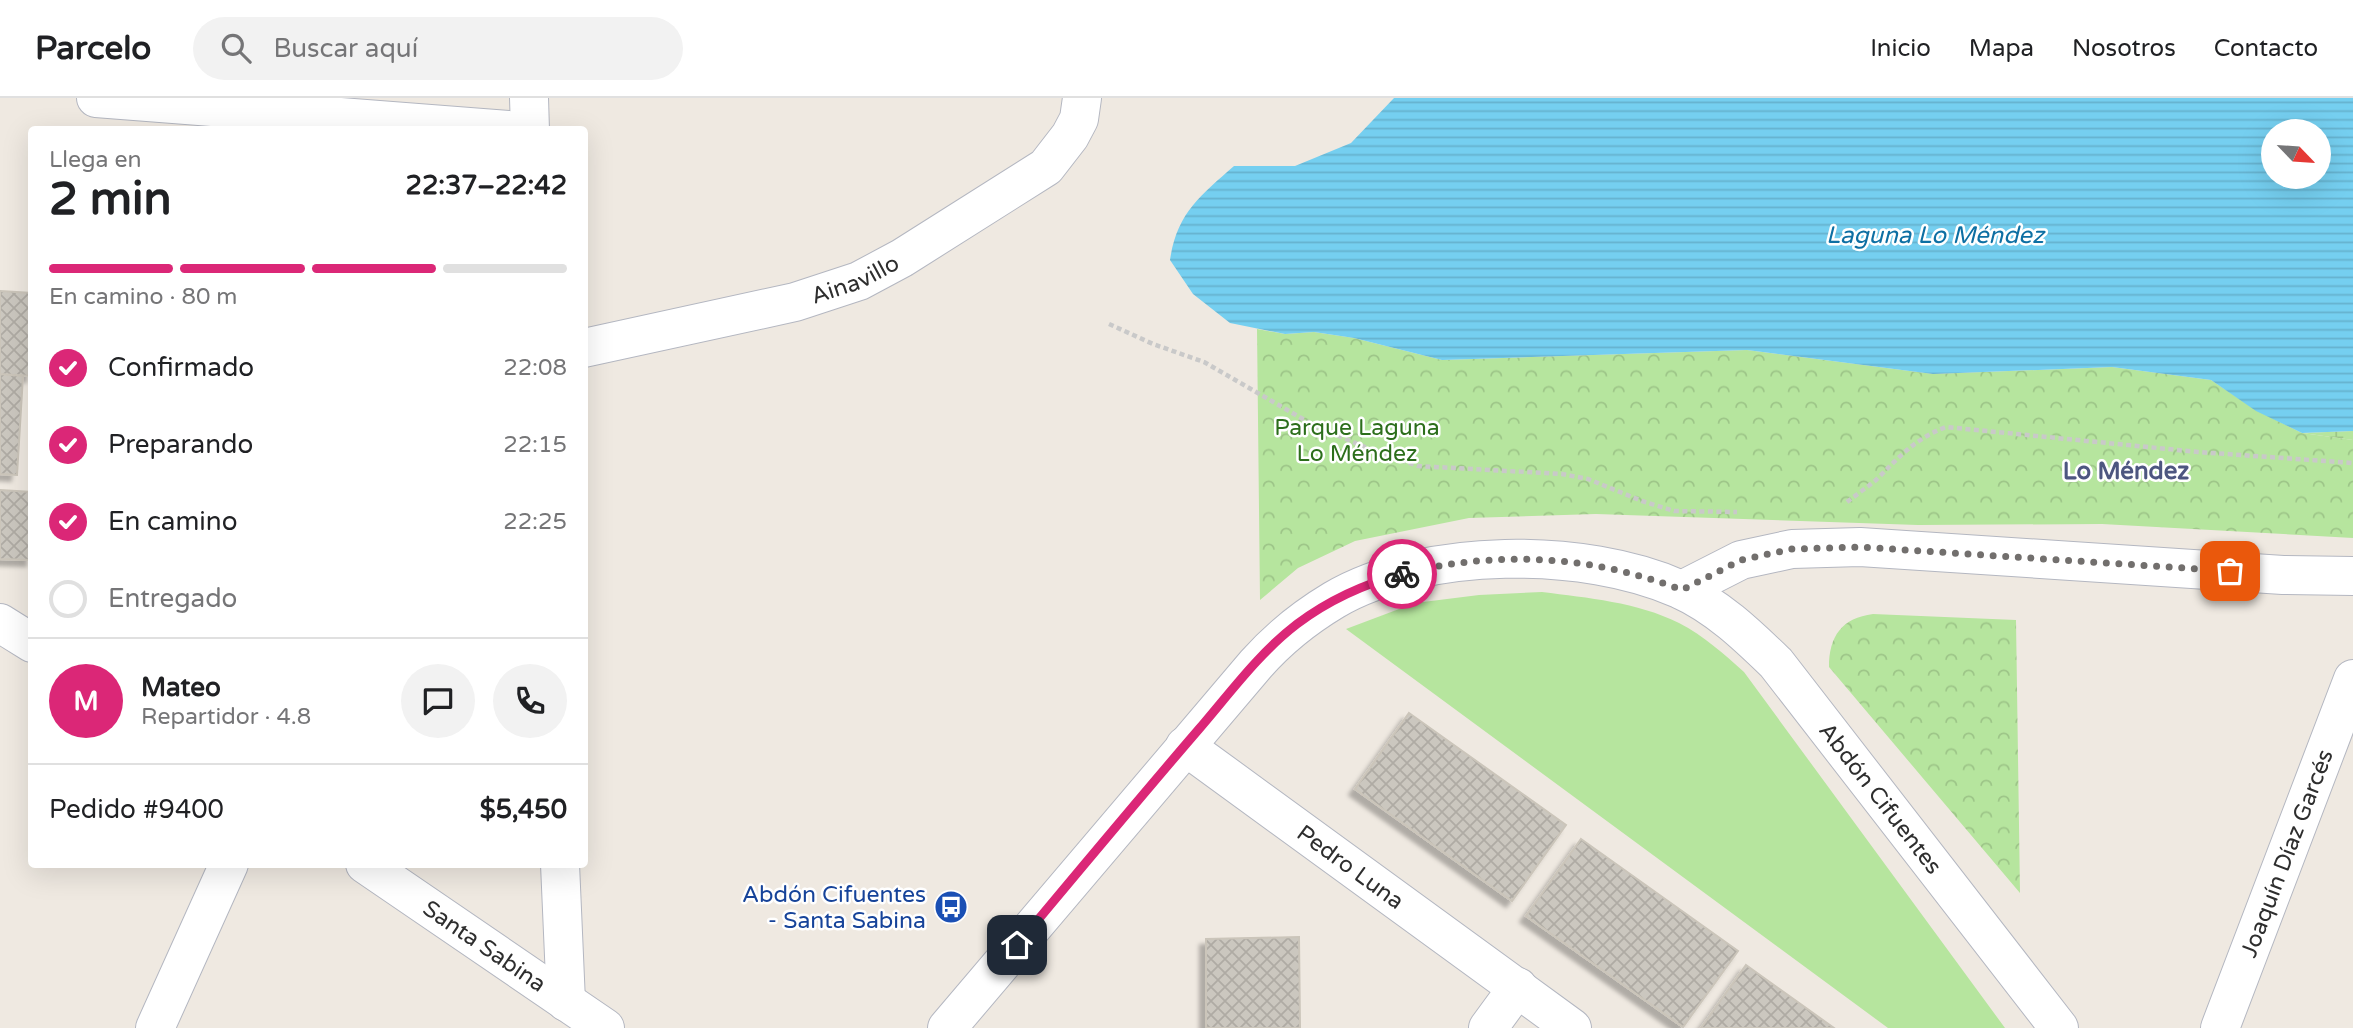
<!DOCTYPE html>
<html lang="es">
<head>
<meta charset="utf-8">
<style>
  :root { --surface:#fff; --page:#f2f2f2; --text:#202124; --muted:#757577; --line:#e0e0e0; --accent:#db2777 }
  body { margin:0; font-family:"Varela Round",sans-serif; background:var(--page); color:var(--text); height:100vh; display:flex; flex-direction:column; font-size:26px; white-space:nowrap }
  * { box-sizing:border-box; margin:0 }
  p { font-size:23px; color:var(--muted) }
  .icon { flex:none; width:38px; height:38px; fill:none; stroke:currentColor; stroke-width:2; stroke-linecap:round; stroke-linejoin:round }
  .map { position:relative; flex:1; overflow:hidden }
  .sheet { position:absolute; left:28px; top:28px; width:560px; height:742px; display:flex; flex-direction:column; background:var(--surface); border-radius:7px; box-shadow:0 7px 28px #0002 }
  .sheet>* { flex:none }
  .needle { width:46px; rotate:115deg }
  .tools { position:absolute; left:2261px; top:21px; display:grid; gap:14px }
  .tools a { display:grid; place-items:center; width:70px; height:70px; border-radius:50%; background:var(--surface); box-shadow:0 7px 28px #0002; font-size:35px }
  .pin { position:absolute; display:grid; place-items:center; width:60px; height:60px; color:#fff; margin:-30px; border-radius:14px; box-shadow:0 4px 10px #0006 }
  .courier { position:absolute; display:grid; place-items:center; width:70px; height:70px; margin:-35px; border:5px solid #db2777; border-radius:50%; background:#fff; color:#222; box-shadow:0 2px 9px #0007 }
  .summary em { font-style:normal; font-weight:800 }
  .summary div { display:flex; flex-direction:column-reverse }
  .summary { display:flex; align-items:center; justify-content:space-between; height:119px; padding:0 21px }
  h1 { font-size:46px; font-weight:800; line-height:52px }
  .bar { display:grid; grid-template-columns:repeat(4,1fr); gap:10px 7px; align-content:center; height:84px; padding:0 21px }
  .bar i { height:9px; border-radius:5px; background:var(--line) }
  .bar .current { background:var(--accent) }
  .bar p { grid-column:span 4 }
  .line { display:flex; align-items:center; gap:18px; padding:0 21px; border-top:2px solid var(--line) }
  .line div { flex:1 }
  .round { display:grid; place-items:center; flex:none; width:74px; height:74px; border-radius:37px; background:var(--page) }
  ol { padding:0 21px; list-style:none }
  li { display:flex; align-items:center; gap:21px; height:77px }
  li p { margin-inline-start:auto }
  li .icon { padding:7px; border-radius:50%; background:var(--accent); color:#fff; stroke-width:4 }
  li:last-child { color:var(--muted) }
  li i { width:38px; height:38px; border:4px solid var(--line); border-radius:50% }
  header { display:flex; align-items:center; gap:42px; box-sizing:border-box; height:98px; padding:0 35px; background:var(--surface); border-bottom:2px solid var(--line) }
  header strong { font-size:33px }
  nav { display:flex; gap:38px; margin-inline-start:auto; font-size:24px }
  .search { width:490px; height:63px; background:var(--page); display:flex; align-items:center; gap:18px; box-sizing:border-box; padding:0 24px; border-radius:38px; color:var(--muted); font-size:26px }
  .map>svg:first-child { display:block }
  .grass { fill:#b6e59e }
  .wetland { fill:url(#wetland-marsh) }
  .park { fill:url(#park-crowns) }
  .water { fill:url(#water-rules); fill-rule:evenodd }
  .building { fill:url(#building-cross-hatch); stroke:#cbc5ba; stroke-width:2; filter:url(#shadow) }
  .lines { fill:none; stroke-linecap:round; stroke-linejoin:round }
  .minor-casing { stroke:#b4b7c1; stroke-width:40 }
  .tertiary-casing { stroke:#b4b7c1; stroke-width:40 }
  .path { stroke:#c9c9c9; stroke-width:4.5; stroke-dasharray:5 3.5; stroke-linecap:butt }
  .minor { stroke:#fff; stroke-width:38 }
  .tertiary { stroke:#fff; stroke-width:38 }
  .done { stroke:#726f6d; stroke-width:7; stroke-dasharray:0 12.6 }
  .route { stroke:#db2777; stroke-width:9 }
  .labels { text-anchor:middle; stroke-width:5; stroke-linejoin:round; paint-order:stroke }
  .street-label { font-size:23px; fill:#2e2e2e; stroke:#fff }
  .park-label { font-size:23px; fill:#2c6e1b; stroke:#fff }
  .transit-label { font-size:23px; fill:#164399; stroke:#fff; text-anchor:end }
  .water-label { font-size:24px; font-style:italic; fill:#0d6fa3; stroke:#fff }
  .neighbourhood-label { font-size:24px; font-weight:bold; fill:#4d5680; stroke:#fff }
</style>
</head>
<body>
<header>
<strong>Parcelo</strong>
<div class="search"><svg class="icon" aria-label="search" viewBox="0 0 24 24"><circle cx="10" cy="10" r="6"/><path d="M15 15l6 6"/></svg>Buscar aquí</div>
<nav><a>Inicio</a><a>Mapa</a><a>Nosotros</a><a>Contacto</a></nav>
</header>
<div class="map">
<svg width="2353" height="930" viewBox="0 0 2353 930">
  <defs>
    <pattern id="wetland-marsh" width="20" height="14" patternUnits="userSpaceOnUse" patternTransform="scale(1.75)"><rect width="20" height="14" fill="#b6e59e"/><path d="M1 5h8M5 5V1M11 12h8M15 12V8" fill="none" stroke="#9dc588"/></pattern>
    <pattern id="park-crowns" width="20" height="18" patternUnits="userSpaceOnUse" patternTransform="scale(1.75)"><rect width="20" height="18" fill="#b6e59e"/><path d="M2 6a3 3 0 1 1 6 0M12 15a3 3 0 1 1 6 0" fill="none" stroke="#9dc588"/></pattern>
    <pattern id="water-rules" width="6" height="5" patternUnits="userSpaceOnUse" patternTransform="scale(1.75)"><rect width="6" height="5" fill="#75cff0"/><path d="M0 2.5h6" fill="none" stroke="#66b2ce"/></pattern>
    <pattern id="building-cross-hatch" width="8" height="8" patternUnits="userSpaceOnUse" patternTransform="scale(1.75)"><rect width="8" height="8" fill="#cbc7bf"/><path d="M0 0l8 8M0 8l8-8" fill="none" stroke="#afaba4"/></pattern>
    <filter id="shadow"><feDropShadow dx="-6" dy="6" stdDeviation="2" flood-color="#0004"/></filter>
  </defs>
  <rect width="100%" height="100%" fill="#efe9e1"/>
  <path class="grass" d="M1542,494C1588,500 1637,504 1679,525C1704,538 1724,556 1744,574L2005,930H1888L1346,531L1415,505L1479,497Z"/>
  <path class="wetland" d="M2353,333V342L2302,335Z"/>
  <path class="park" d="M1257,231L1285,236L1314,234L1354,240L1442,262L1747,252L1933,276L2112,269L2211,282L2256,312L2302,335L2353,342V440L2102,426L1918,427L1596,416L1469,420L1355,443L1298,470L1260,502Z
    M1873,516L2016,522L2020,795L1829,569C1829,538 1842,520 1873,516Z"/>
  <path class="water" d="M1394,0H2353V333L2302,335L2256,313L2211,282L2112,269L1933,276L1747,252L1442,262L1354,240L1314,234L1285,236L1230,225L1193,196L1170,162C1177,115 1200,98 1234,68H1295L1351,45ZM2273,33H2319V79H2273Z"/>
  <path class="building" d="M0,193L32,195V278L0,276Z
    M0,276L23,278L17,377L0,376Z
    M0,392L32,394V462L0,461Z
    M1409,615L1566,727L1512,803L1355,691Z
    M1581,741L1738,853L1683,929L1526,818Z
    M1299,839L1300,930H1206V841Z
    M1746,867L1834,930H1701Z"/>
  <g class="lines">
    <defs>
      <g id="minor">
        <path d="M529,0L530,32"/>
        <path id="s1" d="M584,250L795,204L859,183L902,160L1046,69L1070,38L1079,21L1082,0"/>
        <path d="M1682,492L1741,462L1792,451L1860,449L2283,477L2353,478"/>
        <path id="s2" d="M1185,648L1572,930"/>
        <path d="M155,930L229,766"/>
        <path d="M1488,930L1518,889"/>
        <path id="s3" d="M2220,930L2353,581"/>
      </g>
      <g id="tertiary">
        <path d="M96,0L508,32"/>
        <path d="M0,525L32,545"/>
        <path id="s4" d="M365,766L605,930"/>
        <path d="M560,766L566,904"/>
        <path id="s5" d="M947,930L1256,566C1279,540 1304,520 1334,502C1424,449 1585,449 1679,491C1717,508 1747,537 1776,565L2059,930"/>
      </g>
    </defs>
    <use href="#minor" class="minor-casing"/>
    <use href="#tertiary" class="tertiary-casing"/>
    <path class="path" d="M1109,226L1153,246L1204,264L1315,328L1372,352L1418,368L1562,376L1588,381L1642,403L1674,413L1737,414
      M1847,404C1857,396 1868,389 1877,381C1899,359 1916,340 1946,329L2198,354L2353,365"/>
    <use href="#minor" class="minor"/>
    <use href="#tertiary" class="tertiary"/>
  </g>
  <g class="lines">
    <path class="done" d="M1402,476C1497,452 1591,457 1682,492L1741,462L1792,451L1860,449L2230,473"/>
    <path class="route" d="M1017,847C1077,775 1137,703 1199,631C1230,595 1259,555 1297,526C1329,502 1364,486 1402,476"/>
  </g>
  <defs>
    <symbol id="bus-disc" viewBox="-11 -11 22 22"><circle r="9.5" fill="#1a4fb4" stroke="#fff"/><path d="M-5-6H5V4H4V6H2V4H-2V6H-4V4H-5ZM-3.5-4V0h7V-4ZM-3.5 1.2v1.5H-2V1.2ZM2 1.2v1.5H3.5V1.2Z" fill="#fff"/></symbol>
  </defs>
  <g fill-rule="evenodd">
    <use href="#bus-disc" x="932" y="790" width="38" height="38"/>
  </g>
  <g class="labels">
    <g class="street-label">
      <text dy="8" stroke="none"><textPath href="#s1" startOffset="280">Ainavillo</textPath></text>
      <text dy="8" stroke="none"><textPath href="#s5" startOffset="1228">Abdón Cifuentes</textPath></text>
      <text dy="8" stroke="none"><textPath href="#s3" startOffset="187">Joaquín Díaz Garcés</textPath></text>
      <text dy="8" stroke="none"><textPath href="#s2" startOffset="205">Pedro Luna</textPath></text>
      <text dy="8" stroke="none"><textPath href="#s4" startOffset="145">Santa Sabina</textPath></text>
    </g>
    <g class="park-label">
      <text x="1357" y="337">Parque Laguna<tspan x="1357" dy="26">Lo Méndez</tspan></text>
    </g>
    <g class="transit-label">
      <text x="926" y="804">Abdón Cifuentes<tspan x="926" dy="26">- Santa Sabina</tspan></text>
    </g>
    <g class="water-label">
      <text x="1935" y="145">Laguna Lo Méndez</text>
    </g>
    <g class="neighbourhood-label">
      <text x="2126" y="381">Lo Méndez</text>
    </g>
  </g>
</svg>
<div class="tools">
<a><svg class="needle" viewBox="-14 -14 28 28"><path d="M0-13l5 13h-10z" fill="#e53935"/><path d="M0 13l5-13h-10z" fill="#757577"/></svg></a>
</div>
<div class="pin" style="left:2230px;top:473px;background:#ea580c"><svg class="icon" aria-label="bag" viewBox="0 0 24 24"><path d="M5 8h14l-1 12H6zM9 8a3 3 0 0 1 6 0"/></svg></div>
<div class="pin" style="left:1017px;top:847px;background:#1f2937"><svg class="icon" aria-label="home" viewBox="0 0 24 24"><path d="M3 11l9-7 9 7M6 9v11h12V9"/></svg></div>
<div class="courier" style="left:1402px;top:476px"><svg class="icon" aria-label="bike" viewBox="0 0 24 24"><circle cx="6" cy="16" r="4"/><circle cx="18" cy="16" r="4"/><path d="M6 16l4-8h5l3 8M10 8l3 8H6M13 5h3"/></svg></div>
<section class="sheet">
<div class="summary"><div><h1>2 min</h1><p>Llega en</p></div><em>22:37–22:42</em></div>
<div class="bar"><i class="current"></i><i class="current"></i><i class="current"></i><i></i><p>En camino · 80 m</p></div>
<ol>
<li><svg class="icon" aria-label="check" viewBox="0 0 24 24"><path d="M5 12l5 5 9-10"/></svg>Confirmado<p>22:08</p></li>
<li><svg class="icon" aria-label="check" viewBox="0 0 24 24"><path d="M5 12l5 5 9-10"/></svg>Preparando<p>22:15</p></li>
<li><svg class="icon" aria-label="check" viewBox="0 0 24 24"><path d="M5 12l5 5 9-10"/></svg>En camino<p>22:25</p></li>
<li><i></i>Entregado</li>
</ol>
<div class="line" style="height:126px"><b class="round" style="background:var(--accent);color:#fff">M</b><div><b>Mateo</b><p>Repartidor · 4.8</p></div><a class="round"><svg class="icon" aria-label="chat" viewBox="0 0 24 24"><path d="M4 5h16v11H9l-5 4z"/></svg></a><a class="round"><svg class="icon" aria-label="phone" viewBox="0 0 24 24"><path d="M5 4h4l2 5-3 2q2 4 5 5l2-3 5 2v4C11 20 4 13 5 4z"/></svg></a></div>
<div class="line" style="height:91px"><div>Pedido #9400</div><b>$5,450</b></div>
</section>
</div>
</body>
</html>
